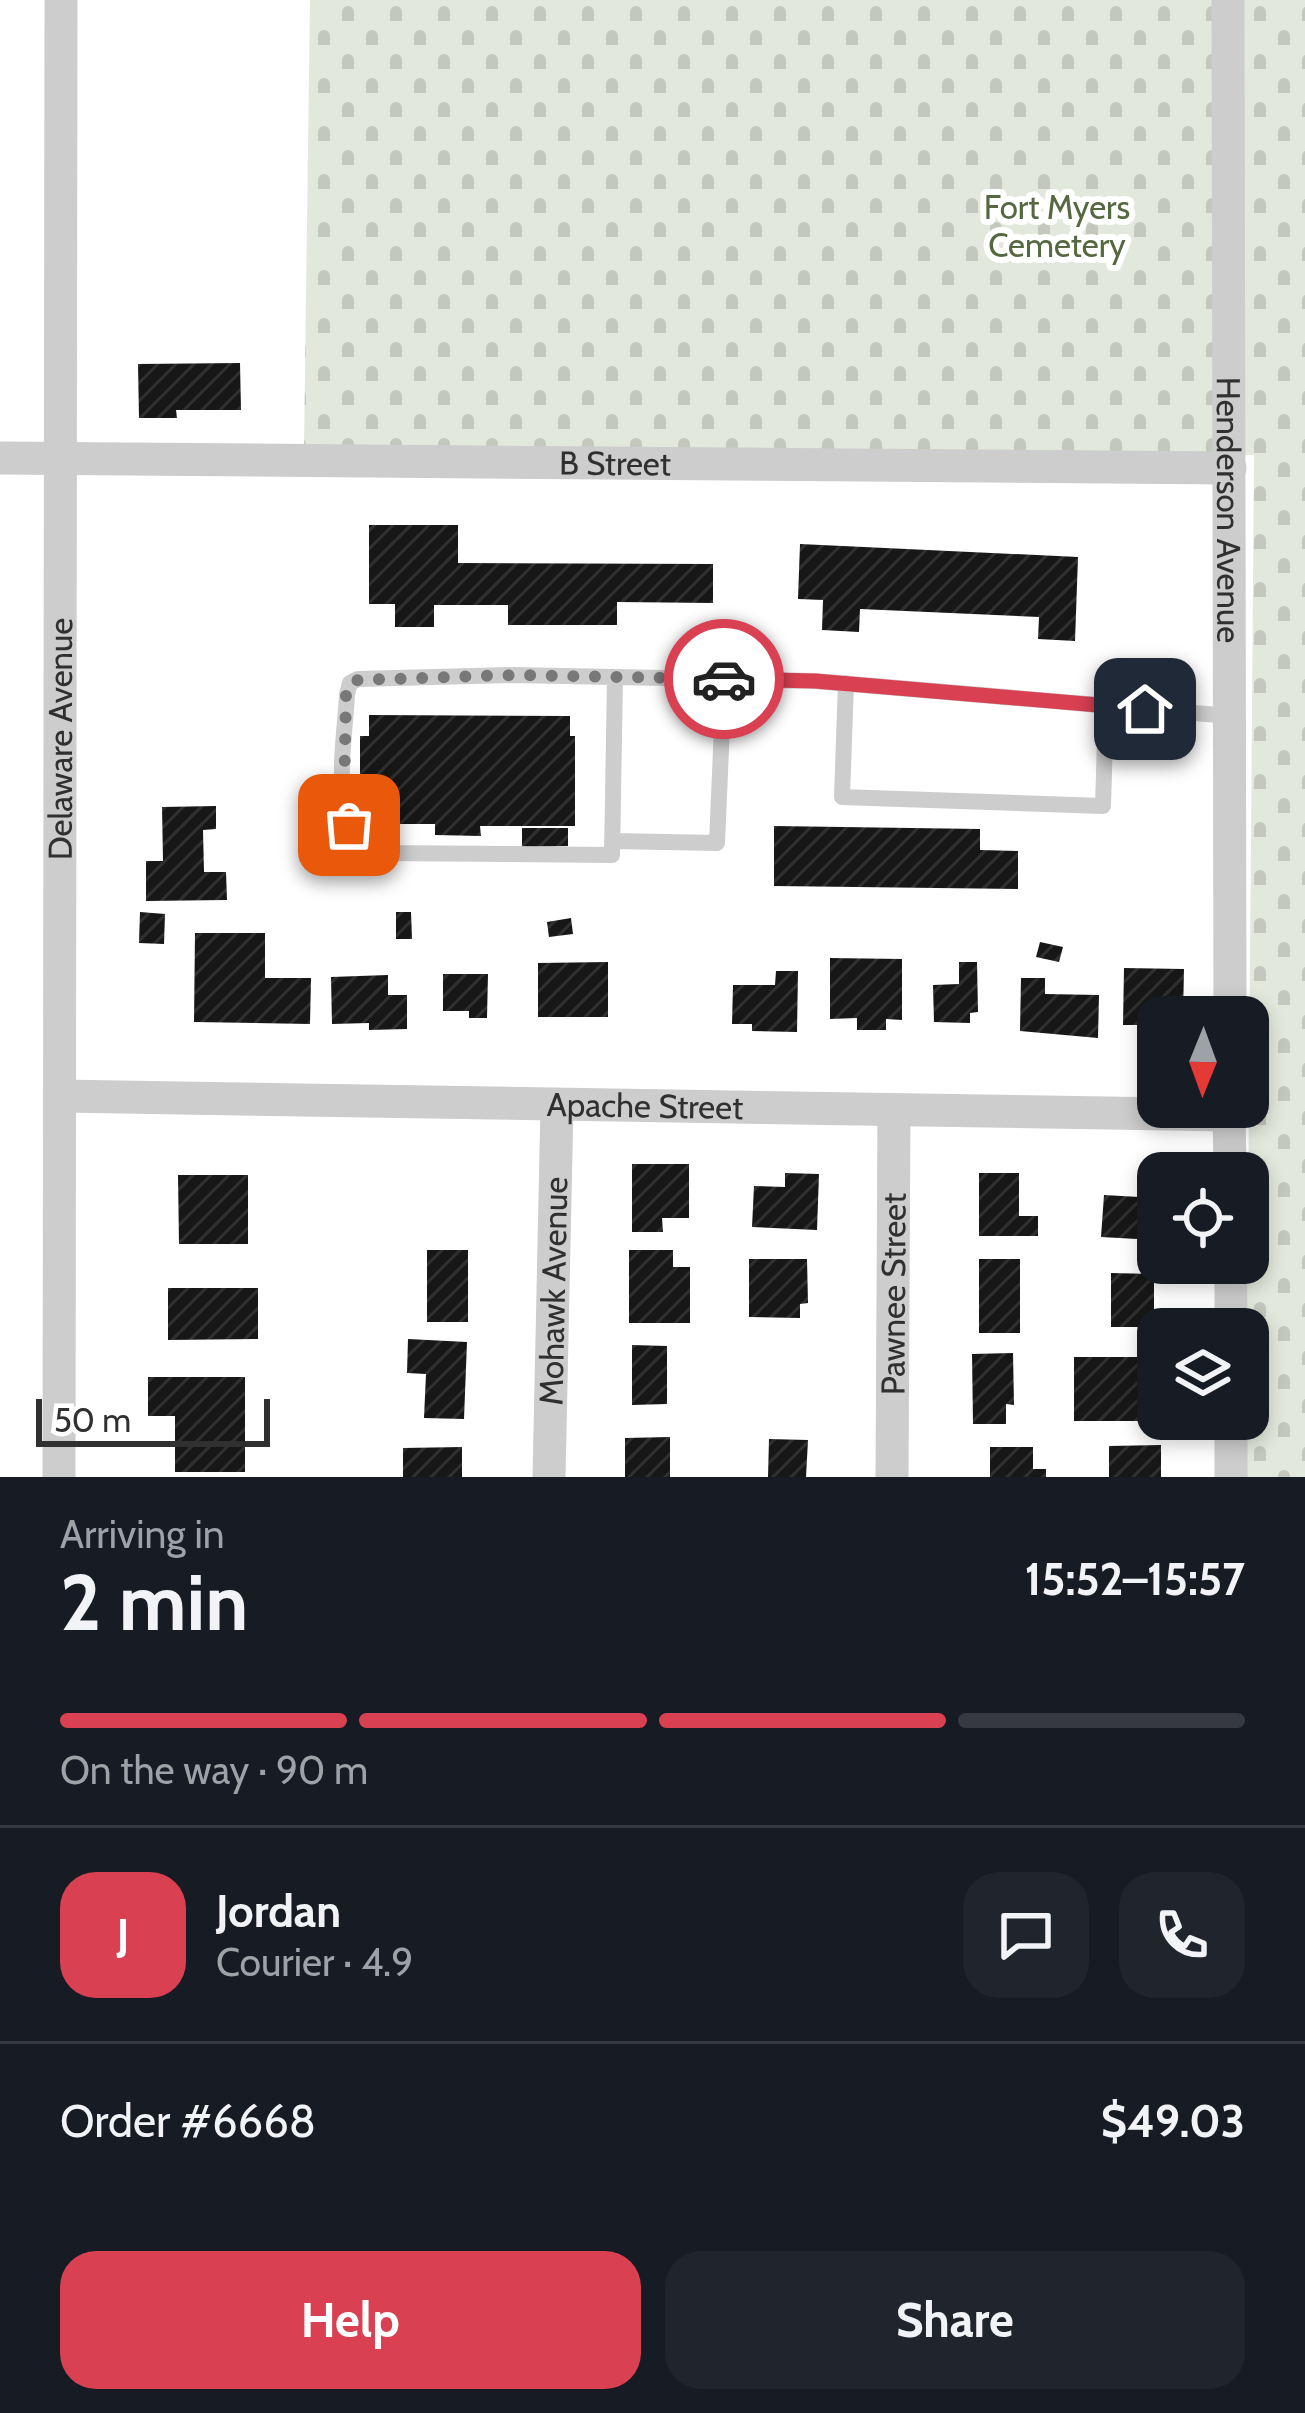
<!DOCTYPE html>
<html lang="en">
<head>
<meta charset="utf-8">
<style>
  :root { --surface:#171b24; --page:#20242c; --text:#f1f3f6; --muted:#9ea1a6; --line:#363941; --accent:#d94052 }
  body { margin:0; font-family:Cabin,sans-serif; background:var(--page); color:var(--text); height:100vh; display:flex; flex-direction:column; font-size:45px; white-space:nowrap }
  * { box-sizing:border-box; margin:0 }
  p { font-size:39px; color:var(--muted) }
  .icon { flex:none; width:66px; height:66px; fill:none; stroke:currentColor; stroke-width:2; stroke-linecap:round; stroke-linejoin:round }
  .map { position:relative; height:1477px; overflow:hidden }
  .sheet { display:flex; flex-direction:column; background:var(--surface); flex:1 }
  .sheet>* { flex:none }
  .needle { width:78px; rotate:181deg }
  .fabs { position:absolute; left:1137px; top:996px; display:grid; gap:24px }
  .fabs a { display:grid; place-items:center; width:132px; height:132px; border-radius:24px; background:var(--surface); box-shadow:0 6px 18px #0003; font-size:60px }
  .scale { position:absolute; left:36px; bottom:30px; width:234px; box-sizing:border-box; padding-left:12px; border:6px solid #303030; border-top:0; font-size:33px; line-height:42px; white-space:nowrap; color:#303030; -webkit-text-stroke:9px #fff; paint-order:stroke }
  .pin { position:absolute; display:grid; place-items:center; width:102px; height:102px; color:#fff; margin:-51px; border-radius:24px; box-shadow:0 6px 18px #0006 }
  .courier { position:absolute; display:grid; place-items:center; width:120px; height:120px; margin:-60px; border:9px solid #d94052; border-radius:50%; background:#fff; color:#222; box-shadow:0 3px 15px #0007 }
  .overview em { font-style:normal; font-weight:700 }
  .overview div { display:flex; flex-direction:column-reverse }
  .overview { display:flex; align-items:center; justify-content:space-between; height:204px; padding:0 60px }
  h1 { font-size:78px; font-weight:700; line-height:90px }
  .bar { display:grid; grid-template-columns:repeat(4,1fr); gap:18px 12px; align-content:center; height:144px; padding:0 60px }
  .bar i { height:15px; border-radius:9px; background:var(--line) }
  .bar .selected { background:var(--accent) }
  .bar p { grid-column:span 4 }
  .line { display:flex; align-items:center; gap:30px; padding:0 60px; border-top:3px solid var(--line) }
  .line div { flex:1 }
  .round { display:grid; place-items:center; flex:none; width:126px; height:126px; border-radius:36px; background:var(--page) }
  .action { display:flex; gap:24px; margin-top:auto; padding:24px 60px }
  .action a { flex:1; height:138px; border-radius:36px; background:var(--accent); color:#fff; font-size:48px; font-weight:700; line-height:138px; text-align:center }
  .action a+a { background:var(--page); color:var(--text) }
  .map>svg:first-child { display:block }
  .cemetery { fill:url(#cemetery-stones) }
  .building { fill:url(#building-hatch) }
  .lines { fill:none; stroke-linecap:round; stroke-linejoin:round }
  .lane { stroke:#cdcdcd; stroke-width:16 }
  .street { stroke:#cdcdcd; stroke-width:33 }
  .done { stroke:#787878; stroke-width:12; stroke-dasharray:0 21.6 }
  .route { stroke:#d94052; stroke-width:15 }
  .labels { text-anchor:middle; stroke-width:12; stroke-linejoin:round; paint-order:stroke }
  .park-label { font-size:33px; fill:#556840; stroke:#fff }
  .street-label { font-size:33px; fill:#303030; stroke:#fff }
</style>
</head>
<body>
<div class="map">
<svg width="1305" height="1477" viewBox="0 0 1305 1477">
  <defs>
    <pattern id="cemetery-stones" width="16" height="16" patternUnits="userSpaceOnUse" patternTransform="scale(3)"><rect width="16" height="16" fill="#e3e8dc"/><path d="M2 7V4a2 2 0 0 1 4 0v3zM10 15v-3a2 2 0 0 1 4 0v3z" fill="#c3c7bd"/></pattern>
    <pattern id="building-hatch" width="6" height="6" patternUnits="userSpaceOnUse" patternTransform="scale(3)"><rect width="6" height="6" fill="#171717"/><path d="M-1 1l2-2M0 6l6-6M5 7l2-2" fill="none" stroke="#303030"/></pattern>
  </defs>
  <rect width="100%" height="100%" fill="#fff"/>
  <path class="cemetery" d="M310,0H1305V1477H1246L1254,455L304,448Z"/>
  <path class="building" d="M240,363L241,410H176L177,418H139L138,364Z
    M369,525H458V563L713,564V603L617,602V625H508V605H434V627H395V604H369Z
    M800,544L1078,557L1075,641L1038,639L1039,617L860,609L859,632L822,630L823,600L798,599Z
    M369,715L570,716V736H575V826H480L481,836L435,835V824H360V736H369Z
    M216,806V829L203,830L204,872H226L227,900L146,901V861H163L162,807Z
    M774,826L980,829V850L1018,851V889L774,886Z
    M522,828H568V846L522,847Z
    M140,912L165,914L164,944L139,943Z
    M396,912H411L412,939H396Z
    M571,918L573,934L549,937L547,922Z
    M195,933H265V978H311L310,1024L194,1022Z
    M1040,942L1063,947L1059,962L1036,957Z
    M830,958L902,959V1020L886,1019V1030H857V1018L830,1019Z
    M608,962V1017H538V963Z
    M959,962H977L978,1012L970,1013V1023L934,1022L933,985L959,984Z
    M1124,968L1184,969L1183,1017H1158V1040H1145V1025H1123Z
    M776,971H798L797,1032L752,1031V1024H732L733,985H775Z
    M443,974H488L487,1018H469V1011H443Z
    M388,975V995H407V1029L369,1030V1023L332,1024L331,977Z
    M1021,978H1045V994L1099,995L1098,1038L1020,1031Z
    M632,1164H689V1218H662L663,1232H632Z
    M785,1173L819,1174L817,1230L752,1227L754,1186L785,1187Z
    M979,1173H1019V1216H1038V1236H979Z
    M178,1175H248V1244H179Z
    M1104,1195L1157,1198L1155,1240L1101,1237Z
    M427,1250H468V1322H427Z
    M629,1250H673V1267H690V1323H629Z
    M749,1259H807L808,1303L800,1304V1318L749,1317Z
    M979,1259H1020V1333H979Z
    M1111,1273L1154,1274V1327H1111Z
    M168,1288H258V1339L168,1340Z
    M408,1339L467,1342L464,1419L424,1418L426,1374L407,1373Z
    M632,1345L667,1346V1404L632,1405Z
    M1013,1353L1014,1405L1006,1404V1424H973L972,1354Z
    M1074,1357H1158V1421H1074Z
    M148,1377H245V1472H175V1416H148Z
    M670,1437V1477H625V1438Z
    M769,1439L808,1440L806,1477H768Z
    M1161,1445V1477H1109V1446Z
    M462,1447V1477H403V1448Z
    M990,1447H1033V1469H1046V1477H990Z"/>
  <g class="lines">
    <path class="lane" d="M615,677L612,855L381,853C325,825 345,747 347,694L350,683L358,679L514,675L815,681L1230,716
      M846,683L842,797L1103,806L1106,706
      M612,841L717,843L724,679"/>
    <g class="street">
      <path id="s1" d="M1228,0L1230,1017"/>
      <path id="s2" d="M0,458L1230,468"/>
      <path id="s3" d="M60,1096L1229,1115"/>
      <path d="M1229,1107L1230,1173"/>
      <path d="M1231,1263V1329"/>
      <path id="s4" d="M59,1477L61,0"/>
      <path id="s5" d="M549,1477L557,1105"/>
      <path id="s6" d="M892,1477L894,1110"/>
      <path d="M1231,1477V1419"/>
    </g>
  </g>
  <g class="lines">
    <path class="done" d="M349,825L344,801L346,694L350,683L358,680L514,675L724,679"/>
    <path class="route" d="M724,679L815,681L1145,709"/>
  </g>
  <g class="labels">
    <g class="park-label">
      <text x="1057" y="219">Fort Myers<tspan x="1057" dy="38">Cemetery</tspan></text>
    </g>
    <g class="street-label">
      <text dy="12" stroke="none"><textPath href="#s2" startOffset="615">B Street</textPath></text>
      <text dy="12" stroke="none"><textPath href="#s1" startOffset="510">Henderson Avenue</textPath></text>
      <text dy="12" stroke="none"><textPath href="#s4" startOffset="738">Delaware Avenue</textPath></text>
      <text dy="12" stroke="none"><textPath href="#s3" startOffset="585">Apache Street</textPath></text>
      <text dy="12" stroke="none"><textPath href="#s5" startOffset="186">Mohawk Avenue</textPath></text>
      <text dy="12" stroke="none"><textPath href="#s6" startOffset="183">Pawnee Street</textPath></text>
    </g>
  </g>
</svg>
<div class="fabs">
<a><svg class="needle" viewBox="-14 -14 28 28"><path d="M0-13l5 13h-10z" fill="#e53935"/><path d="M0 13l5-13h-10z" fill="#9ea1a6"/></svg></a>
<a><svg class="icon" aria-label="locate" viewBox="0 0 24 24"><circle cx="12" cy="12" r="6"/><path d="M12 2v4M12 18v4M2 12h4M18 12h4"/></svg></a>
<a><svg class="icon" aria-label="layers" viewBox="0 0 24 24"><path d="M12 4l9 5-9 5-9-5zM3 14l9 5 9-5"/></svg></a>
</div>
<div class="scale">50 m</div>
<div class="pin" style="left:349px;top:825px;background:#ea580c"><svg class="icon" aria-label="bag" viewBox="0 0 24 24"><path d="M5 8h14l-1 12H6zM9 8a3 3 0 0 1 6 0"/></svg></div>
<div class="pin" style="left:1145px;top:709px;background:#1f2937"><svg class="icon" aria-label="home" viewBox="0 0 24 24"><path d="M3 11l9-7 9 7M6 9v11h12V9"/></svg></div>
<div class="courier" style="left:724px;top:679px"><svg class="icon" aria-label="car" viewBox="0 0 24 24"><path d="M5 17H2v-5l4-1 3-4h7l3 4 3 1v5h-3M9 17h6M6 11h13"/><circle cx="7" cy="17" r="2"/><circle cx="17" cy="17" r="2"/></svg></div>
</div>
<section class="sheet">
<div class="overview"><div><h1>2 min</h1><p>Arriving in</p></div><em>15:52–15:57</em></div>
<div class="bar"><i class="selected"></i><i class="selected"></i><i class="selected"></i><i></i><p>On the way · 90 m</p></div>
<div class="line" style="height:216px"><b class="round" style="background:var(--accent);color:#fff">J</b><div><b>Jordan</b><p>Courier · 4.9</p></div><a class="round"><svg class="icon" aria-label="chat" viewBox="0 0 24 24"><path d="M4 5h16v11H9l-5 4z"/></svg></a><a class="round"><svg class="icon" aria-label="phone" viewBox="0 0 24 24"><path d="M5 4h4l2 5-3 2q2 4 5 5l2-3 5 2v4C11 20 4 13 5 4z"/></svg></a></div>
<div class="line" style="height:156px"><div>Order #6668</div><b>$49.03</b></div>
<div class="action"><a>Help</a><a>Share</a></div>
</section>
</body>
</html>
